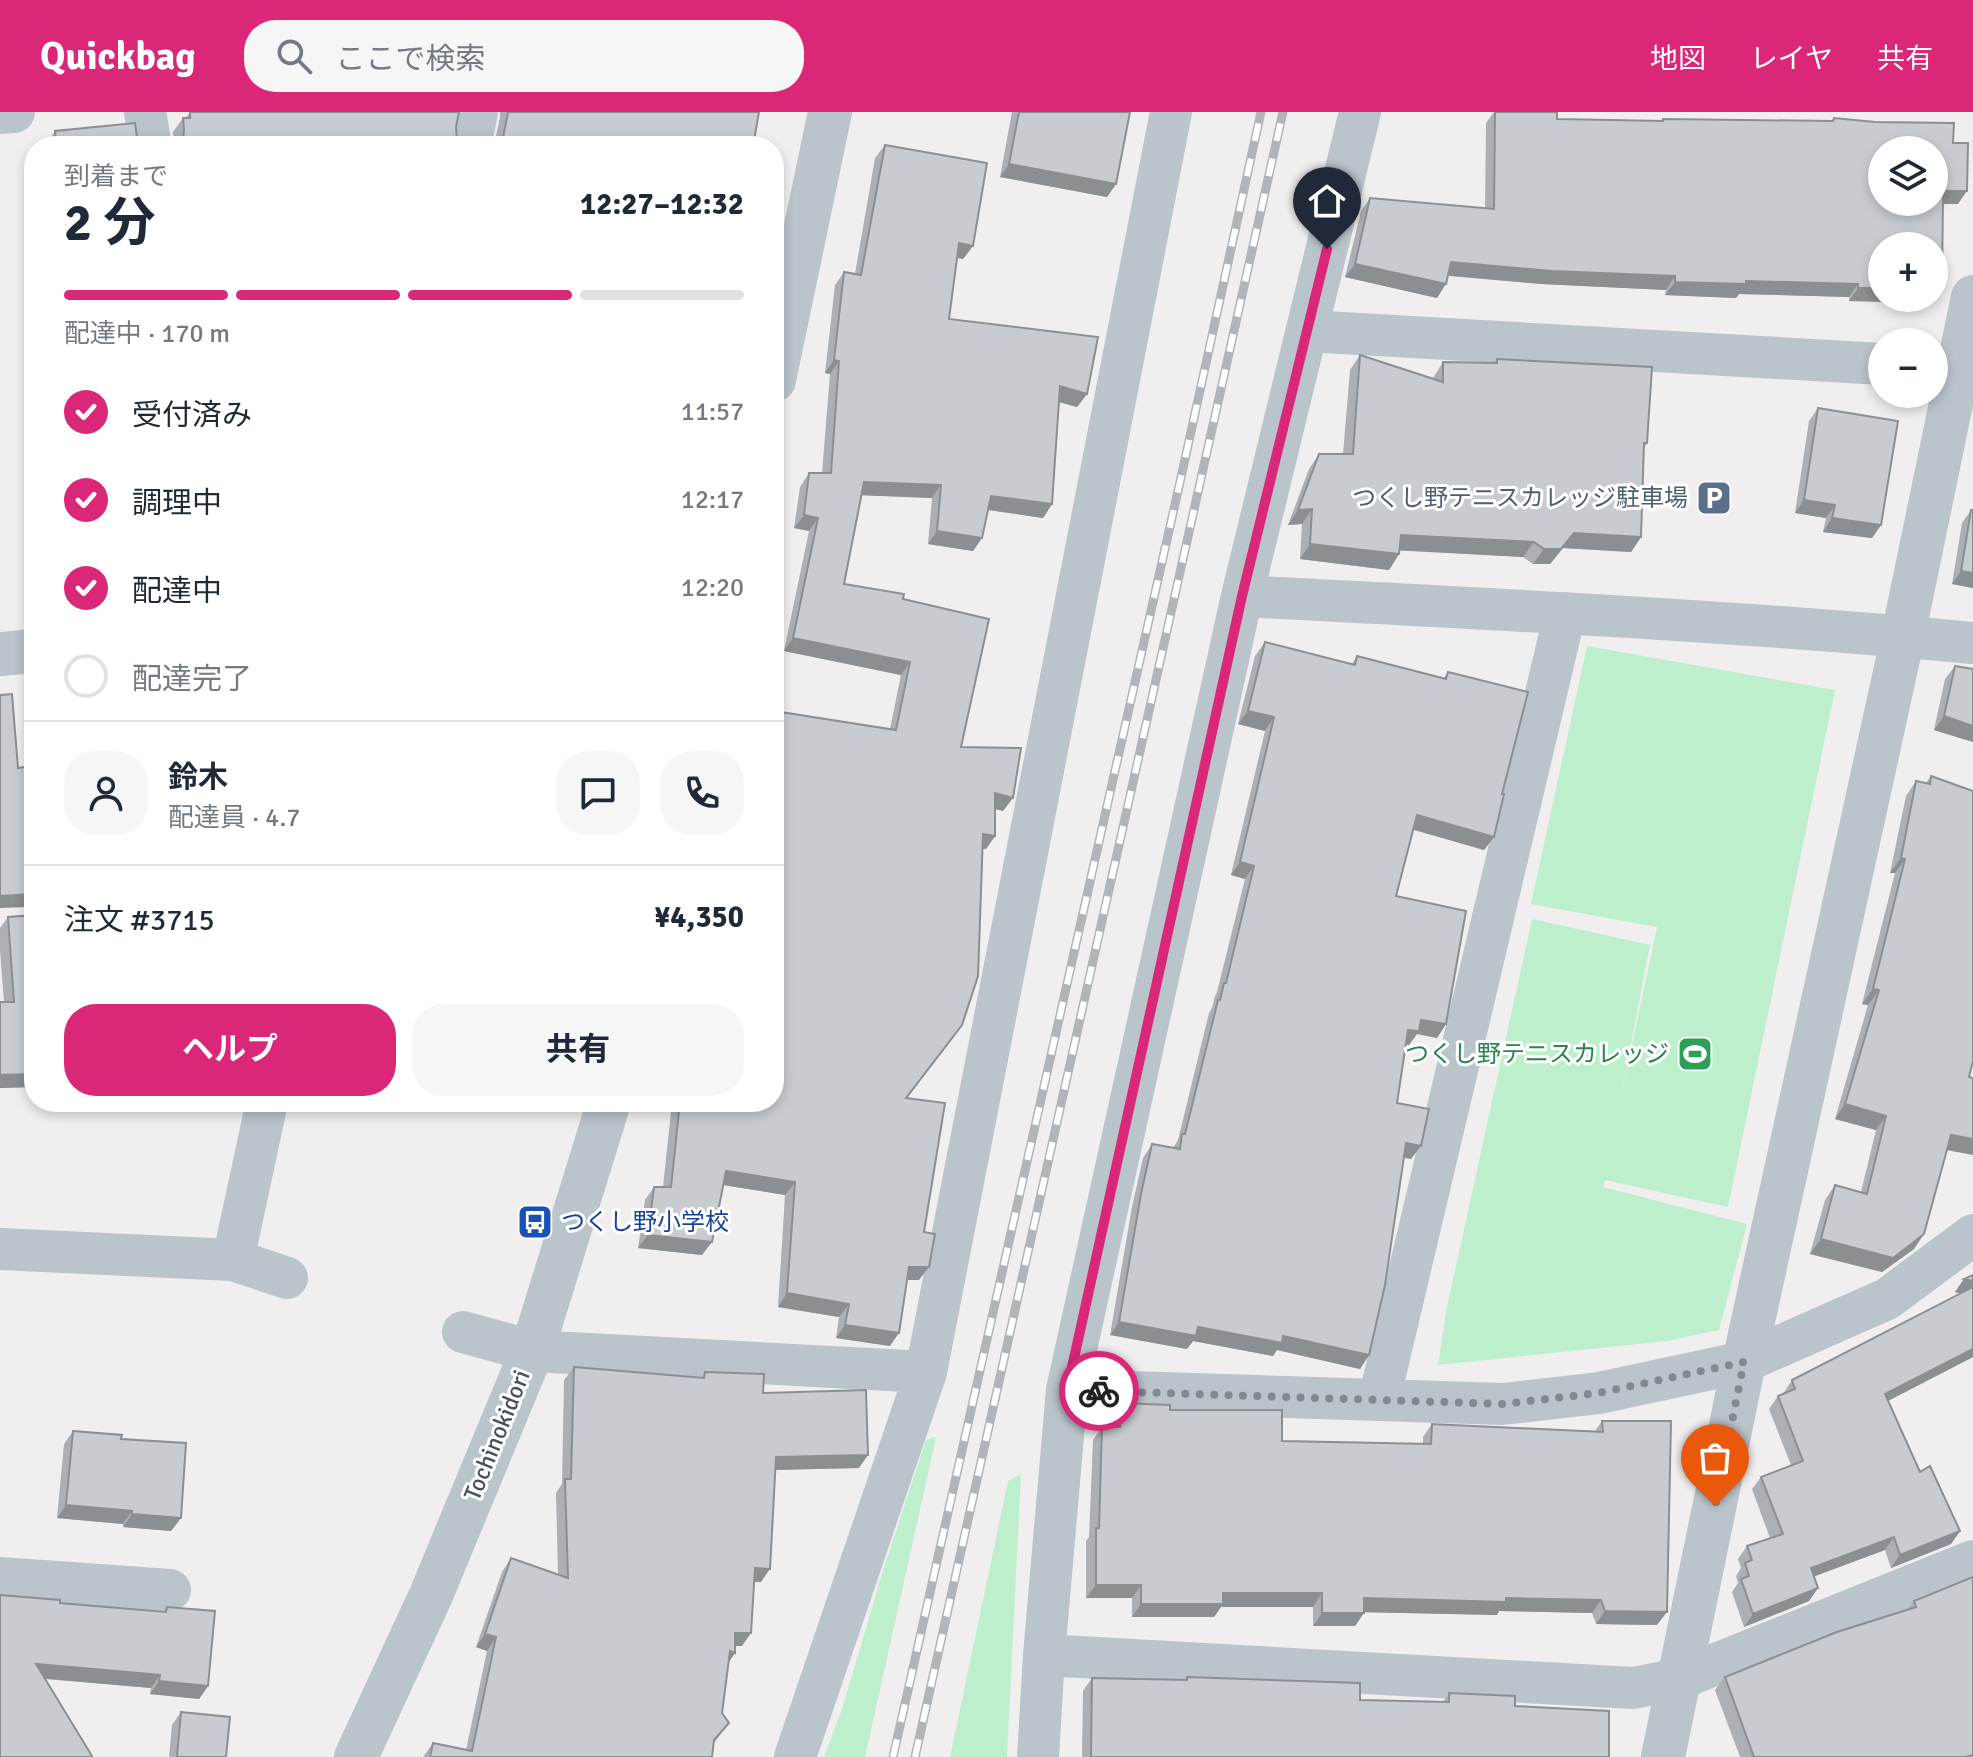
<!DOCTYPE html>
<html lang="ja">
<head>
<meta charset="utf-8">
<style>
  :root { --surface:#fff; --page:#f6f6f7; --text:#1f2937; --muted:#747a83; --line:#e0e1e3; --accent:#db2777 }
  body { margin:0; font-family:Signika,"Noto Sans JP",sans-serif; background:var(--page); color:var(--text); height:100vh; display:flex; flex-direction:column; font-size:30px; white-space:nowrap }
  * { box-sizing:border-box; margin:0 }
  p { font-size:26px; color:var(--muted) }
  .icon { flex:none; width:44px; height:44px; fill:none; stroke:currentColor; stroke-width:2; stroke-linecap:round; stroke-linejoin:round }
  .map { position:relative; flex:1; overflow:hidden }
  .sheet { position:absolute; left:24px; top:24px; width:760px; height:976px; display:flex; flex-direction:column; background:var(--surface); border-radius:32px; box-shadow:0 4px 12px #0003 }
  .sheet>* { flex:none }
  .tools { position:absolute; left:1868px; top:24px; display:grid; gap:16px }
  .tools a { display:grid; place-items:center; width:80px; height:80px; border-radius:50%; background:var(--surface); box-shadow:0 4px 12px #0003; font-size:40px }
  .pin { position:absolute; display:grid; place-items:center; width:68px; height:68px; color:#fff; margin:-82px -34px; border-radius:50% 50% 50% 0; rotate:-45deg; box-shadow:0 0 8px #0007 }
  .pin .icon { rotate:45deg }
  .courier { position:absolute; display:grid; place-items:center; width:80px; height:80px; margin:-40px; border:6px solid #db2777; border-radius:50%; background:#fff; color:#222; box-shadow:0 2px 10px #0007 }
  .head em { font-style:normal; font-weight:700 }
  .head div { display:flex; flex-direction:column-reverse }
  .head { display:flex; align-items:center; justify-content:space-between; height:136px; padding:0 40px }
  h1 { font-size:52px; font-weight:700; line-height:60px }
  .bar { display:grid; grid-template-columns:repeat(4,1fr); gap:12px 8px; align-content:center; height:96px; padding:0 40px }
  .bar i { height:10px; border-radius:6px; background:var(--line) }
  .bar .current { background:var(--accent) }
  .bar p { grid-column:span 4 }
  .line { display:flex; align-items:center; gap:20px; padding:0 40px; border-top:2px solid var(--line) }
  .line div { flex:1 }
  .round { display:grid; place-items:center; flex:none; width:84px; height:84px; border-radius:32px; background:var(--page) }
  ol { padding:0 40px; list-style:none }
  li { display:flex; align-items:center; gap:24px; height:88px }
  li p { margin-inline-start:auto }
  li .icon { padding:8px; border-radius:50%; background:var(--accent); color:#fff; stroke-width:4 }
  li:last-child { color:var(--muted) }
  li i { width:44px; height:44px; border:4px solid var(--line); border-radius:50% }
  .button { display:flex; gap:16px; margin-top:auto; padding:16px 40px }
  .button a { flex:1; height:92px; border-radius:32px; background:var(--accent); color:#fff; font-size:32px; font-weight:700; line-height:92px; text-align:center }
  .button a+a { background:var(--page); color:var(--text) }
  header { display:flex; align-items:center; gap:48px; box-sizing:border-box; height:112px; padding:0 40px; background:var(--accent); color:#fff }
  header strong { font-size:38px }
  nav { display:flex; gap:44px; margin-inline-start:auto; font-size:28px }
  .search { width:560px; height:72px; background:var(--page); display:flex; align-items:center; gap:20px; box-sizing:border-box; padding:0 28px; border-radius:32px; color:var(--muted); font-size:30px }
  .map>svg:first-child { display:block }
  .green { fill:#bdefcc }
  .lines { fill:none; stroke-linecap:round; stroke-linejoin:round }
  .minor { stroke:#bac4cb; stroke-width:42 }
  .tertiary { stroke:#bac4cb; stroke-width:44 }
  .rail-casing { stroke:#b1b4b9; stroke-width:9 }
  .rail { stroke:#fff; stroke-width:6; stroke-dasharray:18; stroke-linecap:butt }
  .wall { fill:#acafb4 }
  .shaded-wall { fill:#8c8f92 }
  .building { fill:#c8ccd1; stroke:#8c8f92; stroke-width:2; fill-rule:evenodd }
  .done { stroke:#82898f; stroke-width:8; stroke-dasharray:0 14.4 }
  .route { stroke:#db2777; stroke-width:10 }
  .labels { text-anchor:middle; stroke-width:6; stroke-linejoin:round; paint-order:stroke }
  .service-label { font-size:24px; fill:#4e5e75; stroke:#fff; text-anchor:end }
  .leisure-label { font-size:24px; fill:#27864d; stroke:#fff; text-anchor:end }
  .transit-label { font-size:24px; fill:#164399; stroke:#fff; text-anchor:start }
  .street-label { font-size:24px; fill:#47535c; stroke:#fff }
</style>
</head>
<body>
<header>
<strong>Quickbag</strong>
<div class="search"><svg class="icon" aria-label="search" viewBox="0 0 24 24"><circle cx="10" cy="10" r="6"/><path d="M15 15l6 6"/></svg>ここで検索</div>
<nav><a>地図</a><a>レイヤ</a><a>共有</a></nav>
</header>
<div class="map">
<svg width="1973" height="1645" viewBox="0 0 1973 1645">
  <rect width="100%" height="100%" fill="#f1eeef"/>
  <path class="green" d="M1587,534L1835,578L1728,1095L1605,1068L1603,1075L1747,1112L1719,1218L1667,1229L1438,1253L1447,1195L1532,807L1650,833L1621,985L1657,815L1531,792Z
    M936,1325L865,1645H824L842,1597L883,1459L926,1328Z
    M1021,1362L1007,1645H950L1008,1369Z"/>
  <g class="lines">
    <path class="minor" d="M145,0L151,34
      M0,1L14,0
      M470,34L477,0
      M1307,219L1882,252
      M1242,484C1486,497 1730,508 1973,531
      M0,1137L233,1148L287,1166
      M233,1148L267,990
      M463,1220L532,1239L926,1260
      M1067,1278L1503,1292L1599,1281L1744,1250L1887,1187L1973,1123
      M1379,1288L1565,501
      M0,1466L170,1478
      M1044,1543L1633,1576L1679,1567L1973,1449
      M795,1645L926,1260L1171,0
      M1038,1645L1044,1543L1067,1278L1242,484L1360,0"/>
    <path class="tertiary" d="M774,268L830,0
      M0,542L34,539
      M356,1645L431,1483L532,1239L609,990
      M1663,1645L1744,1250L1903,524L1973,185"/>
    <defs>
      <path id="rail" d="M893,1645L1180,370L1261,0
        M915,1645L1283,0"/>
    </defs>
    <use href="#rail" class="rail-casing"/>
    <use href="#rail" class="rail"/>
  </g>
  <path class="wall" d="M190,0L456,15L457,28L461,34H174L173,20L183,6H186Z
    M500,0H759L753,34H494L500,5Z
    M1012,0H1130L1116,72L1107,85L1000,65Z
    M1494,0H1557V7L1662,9L1663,7L1832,9L1834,6L1953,31L1958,92H1943L1942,177L1933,191L1849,189V185L1739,182L1736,186L1665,183L1666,178L1542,172L1448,164L1437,186L1345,165L1361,99L1370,86L1485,97L1486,11Z
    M55,19L137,25L142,34H45Z
    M885,33L973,134L963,147L957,146L949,207L1087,282L1077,295L1059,290L1052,392L1043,406L988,398L982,426L973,439L928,432L932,386L862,383L844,472L903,487L961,635L1003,699L995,697V724L986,737H983L953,926L907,986L924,1120L919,1168H907L890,1234L836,1226L839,1205L778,1195L785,1083L723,1073L702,1143L638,1136L645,1088L654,1075H663L672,990H774L890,617L901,563L784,539L809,419L794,416L800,375L809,361H822L830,262L825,261L835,173L844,160L855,162L875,46Z
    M1360,243L1433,266L1443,250H1494L1497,247L1647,331L1644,336L1641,425L1631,440L1563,436L1550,452H1533L1523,445L1400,438L1399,442L1389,458L1300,447L1302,412L1288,413L1309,357L1319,342H1343L1350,258Z
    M1818,296L1881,413L1872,426L1823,420L1826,406L1795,401L1809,309Z
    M1971,398H1973V476L1952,472L1962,411Z
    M1265,530L1352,552L1357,544L1444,566L1448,560L1502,682L1494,725L1484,738L1413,717L1396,784L1446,912L1437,926L1417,922L1409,933L1406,932L1397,991L1411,1047L1404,1046L1369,1243L1360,1257L1277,1238L1273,1244L1193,1229L1187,1237L1110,1223L1132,1095L1143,1046L1152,1032L1173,1036L1178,1028L1209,901L1212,896L1215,884L1217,880L1245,767L1231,763L1265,619L1238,612L1255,544Z
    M1955,554L1973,557V630L1934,618L1945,567Z
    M1931,664L1947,1038L1914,1137L1882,1160L1810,1142L1825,1088L1835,1073L1861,1080L1876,1018L1835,1007L1868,893L1862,892L1895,761H1890L1906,684L1916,669L1926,671Z
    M34,803V975L0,976V890H4L0,838V816L8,805Z
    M1973,1163V1245L1888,1289L1920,1360L1960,1419L1951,1432L1891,1456L1885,1438L1814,1464L1818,1476L1809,1489L1744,1515L1732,1480L1738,1471L1736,1464L1741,1456L1738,1447L1747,1434L1770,1426L1752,1377L1761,1365L1791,1353L1769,1297L1778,1284L1783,1282L1792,1268L1961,1181L1955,1180L1964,1167Z
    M574,1255L701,1266L705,1260L763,1281L859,1356L776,1358L761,1470H754L742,1534H735V1541L728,1551L722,1601L729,1611L714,1631L712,1645H423L433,1631L466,1638L487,1539L476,1535L502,1460L511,1446L558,1463L556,1381L562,1372L564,1268Z
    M1121,1291L1170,1298L1282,1329L1423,1332V1325L1432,1312L1595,1319L1602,1309L1657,1513L1596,1512L1592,1501L1499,1499L1497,1503L1364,1500L1355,1514H1313V1495H1221L1214,1505H1132V1486H1086V1429L1089,1425L1093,1328L1102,1315H1111L1112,1305Z
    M73,1319L121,1327L181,1406L171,1419L123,1415V1412L57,1406L64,1332Z
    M1914,1489L1973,1645H1740L1715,1578L1725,1565L1908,1497Z
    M60,1491L163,1500L167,1495L208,1574L199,1587L150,1582L151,1576L45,1567L92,1644L91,1645H0Z
    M1187,1565L1360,1588L1443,1590L1449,1581L1515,1594L1609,1645H1082L1083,1579L1092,1566L1185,1568Z
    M181,1600L226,1645H169L172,1613Z"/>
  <path class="shaded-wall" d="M1009,52L1116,72L1107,85L1000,65Z
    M1943,79H1967L1958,92H1934Z
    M959,131L973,134L963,147L950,144Z
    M1451,150L1675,164L1666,178L1542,172L1442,163Z
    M1355,152L1446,172L1437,186L1345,165Z
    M1746,169L1858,172L1849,185L1739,182L1736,186L1665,183L1675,170Z
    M1858,176H1882V186H1934V177H1942L1933,191L1849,189Z
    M834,248L839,249L830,262L825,261Z
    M1060,274L1087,282L1077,295L1051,288Z
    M864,370L941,373L932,386L855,383Z
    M991,384L1052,392L1043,406L982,397Z
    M1804,388L1835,393L1826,406L1795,401Z
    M1312,397L1302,412L1288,413L1298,398Z
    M804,403L818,406L809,419L794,416Z
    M1832,406L1881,413L1872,426L1823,420Z
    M937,419L982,426L973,439L928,432Z
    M1574,421L1641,425L1631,440L1563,436L1550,452H1533L1544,437Z
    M1401,423L1534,430L1523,445L1391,438Z
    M1310,432L1399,442L1389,458L1300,447Z
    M1961,459L1973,461V476L1952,472Z
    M793,526L910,550L901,563L784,539Z
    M1248,599L1274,605L1265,619L1238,612Z
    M1944,604L1973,614V630L1934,618Z
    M995,681L1013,686L1003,699L986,694Z
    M1417,703L1494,725L1484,738L1407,716Z
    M983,722L995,724L986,737L974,735Z
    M1901,746L1905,747L1895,761H1890Z
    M1240,750L1254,754L1245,767L1231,763Z
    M34,782V788L30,795L0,796V784Z
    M1873,877L1879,878L1868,893L1862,892Z
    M1421,908L1446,912L1437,926L1417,922L1409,933L1399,931L1408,918Z
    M34,962V975L0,976V963Z
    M1845,992L1886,1004L1876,1018L1835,1007Z
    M1951,1023L1973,1027V1043L1941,1037Z
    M1406,1031L1421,1034L1411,1047L1397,1044Z
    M726,1059L795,1070L785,1083L717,1072Z
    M1924,1122L1914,1137L1882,1160L1810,1142L1821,1127Z
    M648,1123L712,1130L702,1143L638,1136Z
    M909,1155H929L919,1168H900Z
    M1964,1167L1973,1169V1181L1971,1184L1955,1180Z
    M787,1181L849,1192L839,1205L778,1195Z
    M1119,1210L1198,1215L1283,1224L1369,1243L1360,1257L1277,1238L1273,1244L1193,1229L1187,1237L1110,1223Z
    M845,1213L899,1221L890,1234L836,1226Z
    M1973,1237V1245L1876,1295L1885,1282Z
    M868,1343L859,1356L767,1358L776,1345Z
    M66,1393L132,1399L123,1412L57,1406Z
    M132,1402L181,1406L171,1419L123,1415Z
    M1960,1419L1951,1432L1891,1456L1900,1443Z
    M1894,1425L1885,1438L1802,1469L1811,1456Z
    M755,1456L770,1457L761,1470L746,1469Z
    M1096,1473H1141L1132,1486H1086Z
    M1818,1476L1809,1489L1744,1515L1753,1502Z
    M1223,1481H1322L1313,1495H1221L1214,1505H1132L1141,1492Z
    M1364,1486H1506L1601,1488L1592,1501L1499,1499L1497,1503L1355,1500Z
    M1605,1499L1667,1500L1657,1513L1596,1512Z
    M1322,1501H1364L1355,1514H1313Z
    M735,1521H751L742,1534H726Z
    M485,1522L496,1525L487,1539L476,1535Z
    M730,1539L735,1541L726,1554Z
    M36,1552L160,1563L151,1576L27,1565Z
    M159,1569L208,1574L199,1587L150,1582Z"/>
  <path class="building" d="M190,0H459L456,15L457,28L461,34H179L183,29L184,17L183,6H190Z
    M508,0H759L753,34H499L503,26Z
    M1019,0H1130L1116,72L1009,52Z
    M1495,0H1557V7L1663,9V7L1833,9L1834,6L1875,10L1954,11L1953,31H1968L1967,79H1943L1942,177H1934V134H1882V176H1858V172L1746,169V172L1675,170V164L1552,159L1451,150L1446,172L1355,152L1370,86L1494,97ZM1882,38H1934V90H1882Z
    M135,11L137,25L142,34H57L55,19Z
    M885,33L987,51L973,134L959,131L949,207L1098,225L1087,282L1060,274L1052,392L991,384L982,426L937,419L941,373L864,370L844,472L904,482L903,487L989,507L961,635L1021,636L1013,686L995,681V724L983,722L978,864L962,913L906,986L945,991L924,1120L935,1122L929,1155H909L899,1221L845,1213L849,1192L787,1181L795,1070L726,1059L712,1130L648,1123L654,1075H671L680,990H774V599L896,618L910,550L793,526L818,406L804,403L809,361H831L839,249L834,248L844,160L861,163Z
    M1360,243L1443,270V250L1497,251V247L1652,255L1647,331H1644L1641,425L1574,421L1561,437H1544L1534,430L1401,423L1399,442L1310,432L1312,397L1298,398L1319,342H1353Z
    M1818,296L1898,309L1881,413L1832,406L1835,393L1804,388Z
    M1971,398H1973V461L1961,459Z
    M1265,530L1355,553L1357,544L1446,567L1448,560L1528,580L1502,682H1504L1494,725L1417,703L1396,784L1466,799L1446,912L1421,908L1419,919L1408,918L1397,991L1429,997L1421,1034L1406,1031L1385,1173L1369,1243L1283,1224L1282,1231L1198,1215L1196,1224L1119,1210L1141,1082L1152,1032L1180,1037L1182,1022H1185L1218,888H1220L1224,871H1226L1254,754L1240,750L1274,605L1248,599Z
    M1955,554L1973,557V614L1944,604Z
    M12,582L18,656L25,655L32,733H34V782L0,784V583Z
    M1931,664L1973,679V949L1969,965L1973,966V1027L1951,1023L1924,1122L1893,1146L1821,1127L1835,1073L1867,1082L1886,1004L1845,992L1879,878L1873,877L1905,747L1901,746L1916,669L1930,672Z
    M34,803V962L0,963V890H14L8,805Z
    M1973,1163V1169L1964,1167Z
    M1973,1175V1237L1885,1282L1920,1360L1930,1354L1960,1419L1900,1443L1894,1425L1811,1456L1818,1476L1753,1502L1741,1467L1749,1464L1745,1451L1752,1448L1747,1434L1783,1422L1761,1365L1803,1349L1778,1284L1795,1277L1792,1268Z
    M574,1255L704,1266L705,1260L764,1262L763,1281L866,1278L868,1343L776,1345L770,1457L755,1456L751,1521H735V1541L730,1539L722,1601L729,1611L714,1628L712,1645H430L433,1631L472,1639L496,1525L485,1522L511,1446L568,1466L565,1367H571Z
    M1121,1291L1170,1293V1298H1282V1329L1431,1332L1432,1312L1603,1320L1602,1309H1671L1667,1500L1605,1499L1601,1488L1506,1486V1490L1364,1486V1501H1322V1481H1223V1492H1141V1473H1096V1416H1099L1102,1315H1120Z
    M73,1319L122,1323L121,1327L186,1331L181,1406L132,1402V1399L66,1393Z
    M1973,1465V1643L1966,1645H1754L1725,1565L1837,1520L1916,1495L1914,1489Z
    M0,1483L60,1488V1491L166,1500L167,1495L215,1499L208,1574L159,1569L160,1563L36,1552L92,1644L90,1645H0Z
    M1187,1565L1360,1571V1588L1449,1590V1581L1515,1584V1594L1609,1599V1645H1091L1092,1566L1187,1568Z
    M181,1600L230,1605L226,1645H177Z"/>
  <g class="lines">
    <path class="done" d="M1099,1279L1503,1292L1599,1281L1744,1250L1715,1394"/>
    <path class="route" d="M1099,1279L1067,1278L1242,484L1327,137"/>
  </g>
  <defs>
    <symbol id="parking-square" viewBox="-11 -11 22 22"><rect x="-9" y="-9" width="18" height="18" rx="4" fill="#5c6f8a" stroke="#fff"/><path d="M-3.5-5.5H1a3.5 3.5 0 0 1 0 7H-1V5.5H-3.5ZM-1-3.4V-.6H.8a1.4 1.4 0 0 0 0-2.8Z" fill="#fff"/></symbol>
    <symbol id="stadium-square" viewBox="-11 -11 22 22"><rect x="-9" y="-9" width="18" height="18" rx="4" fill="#2e9e5b" stroke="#fff"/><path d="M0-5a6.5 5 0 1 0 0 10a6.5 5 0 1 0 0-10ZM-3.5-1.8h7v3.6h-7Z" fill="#fff"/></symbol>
    <symbol id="bus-square" viewBox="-11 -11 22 22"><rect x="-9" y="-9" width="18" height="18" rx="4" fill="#1a4fb4" stroke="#fff"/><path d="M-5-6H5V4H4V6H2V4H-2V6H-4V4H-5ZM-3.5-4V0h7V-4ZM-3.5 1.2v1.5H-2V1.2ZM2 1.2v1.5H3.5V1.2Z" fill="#fff"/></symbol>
  </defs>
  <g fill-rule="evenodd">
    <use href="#parking-square" x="1694" y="366" width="40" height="40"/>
    <use href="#stadium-square" x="1675" y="922" width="40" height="40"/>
    <use href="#bus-square" x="515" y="1090" width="40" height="40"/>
  </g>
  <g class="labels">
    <g class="service-label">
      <text x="1688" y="394">つくし野テニスカレッジ駐車場</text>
    </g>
    <g class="leisure-label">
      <text x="1669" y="950">つくし野テニスカレッジ</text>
    </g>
    <g class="transit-label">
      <text x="561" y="1118">つくし野小学校</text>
    </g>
    <g class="street-label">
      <text transform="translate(497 1323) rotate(-68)" y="8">Tochinokidori</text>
    </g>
  </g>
</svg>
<div class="tools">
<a><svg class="icon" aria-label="layers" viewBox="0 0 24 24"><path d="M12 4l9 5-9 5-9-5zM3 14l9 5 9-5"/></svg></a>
<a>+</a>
<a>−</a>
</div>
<div class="pin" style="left:1715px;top:1394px;background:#ea580c"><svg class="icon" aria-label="bag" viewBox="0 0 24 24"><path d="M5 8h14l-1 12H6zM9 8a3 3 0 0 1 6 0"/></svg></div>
<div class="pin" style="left:1327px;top:137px;background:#1f2937"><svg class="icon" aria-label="home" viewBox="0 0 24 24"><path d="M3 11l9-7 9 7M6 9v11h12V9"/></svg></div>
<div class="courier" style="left:1099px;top:1279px"><svg class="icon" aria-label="bike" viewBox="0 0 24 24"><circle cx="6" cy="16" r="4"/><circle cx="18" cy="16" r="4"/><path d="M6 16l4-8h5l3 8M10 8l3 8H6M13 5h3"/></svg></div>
<section class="sheet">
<div class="head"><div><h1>2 分</h1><p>到着まで</p></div><em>12:27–12:32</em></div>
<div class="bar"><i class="current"></i><i class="current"></i><i class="current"></i><i></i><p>配達中 · 170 m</p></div>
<ol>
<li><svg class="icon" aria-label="check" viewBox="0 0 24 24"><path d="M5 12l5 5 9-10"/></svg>受付済み<p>11:57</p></li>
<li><svg class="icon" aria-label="check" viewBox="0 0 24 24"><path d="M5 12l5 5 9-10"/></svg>調理中<p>12:17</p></li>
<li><svg class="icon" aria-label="check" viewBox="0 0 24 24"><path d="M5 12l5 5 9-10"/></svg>配達中<p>12:20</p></li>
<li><i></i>配達完了</li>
</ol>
<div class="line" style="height:144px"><a class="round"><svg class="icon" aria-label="person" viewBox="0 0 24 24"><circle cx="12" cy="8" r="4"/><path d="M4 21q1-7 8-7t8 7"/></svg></a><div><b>鈴木</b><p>配達員 · 4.7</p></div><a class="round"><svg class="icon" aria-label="chat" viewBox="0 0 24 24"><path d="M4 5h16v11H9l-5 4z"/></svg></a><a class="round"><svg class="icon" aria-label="phone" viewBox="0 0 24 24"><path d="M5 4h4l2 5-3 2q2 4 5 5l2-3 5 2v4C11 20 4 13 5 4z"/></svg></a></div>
<div class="line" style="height:104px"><div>注文 #3715</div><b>¥4,350</b></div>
<div class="button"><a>ヘルプ</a><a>共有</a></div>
</section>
</div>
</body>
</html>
